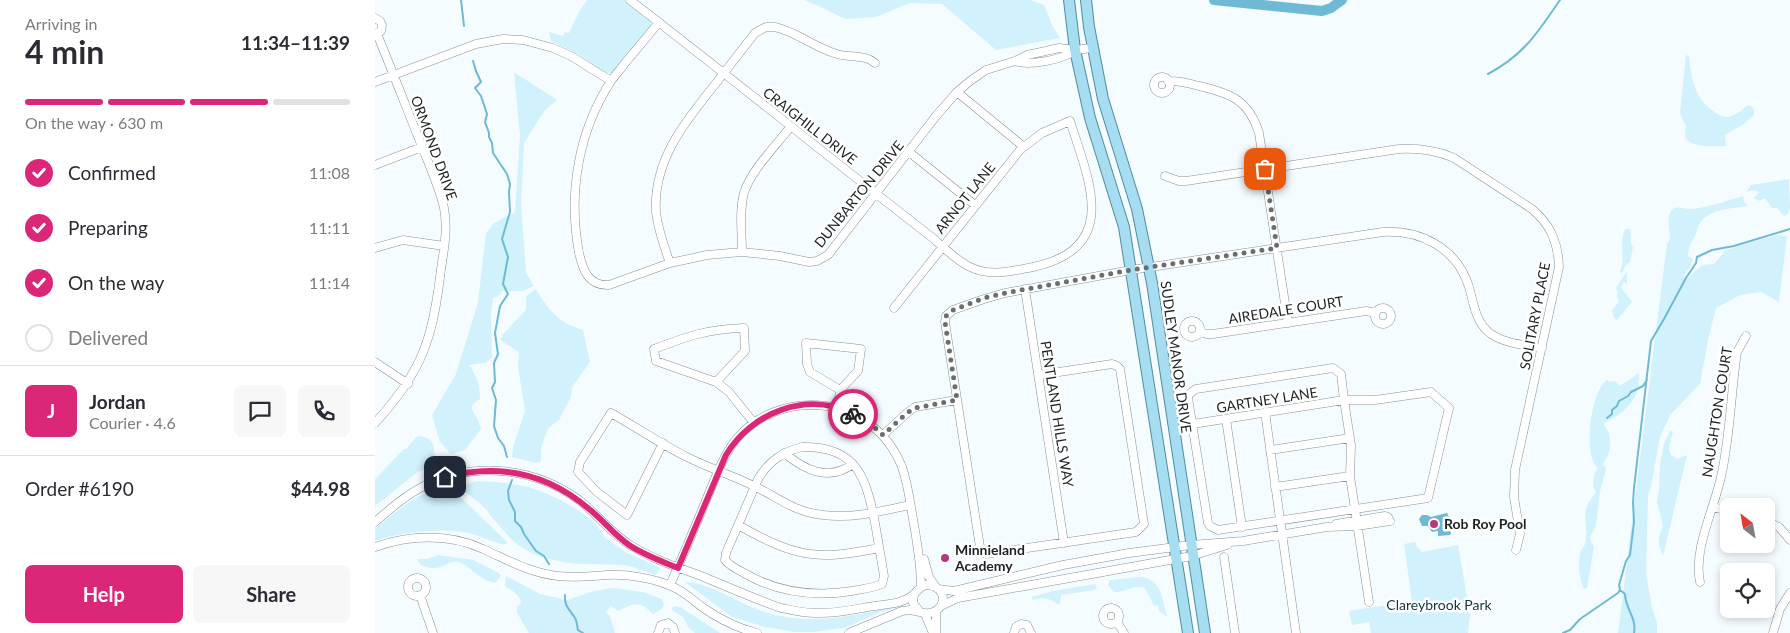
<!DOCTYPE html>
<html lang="en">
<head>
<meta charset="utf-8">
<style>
  :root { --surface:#fff; --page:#f7f7f7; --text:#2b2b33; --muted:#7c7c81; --line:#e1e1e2; --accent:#db2777 }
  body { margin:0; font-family:Lato,sans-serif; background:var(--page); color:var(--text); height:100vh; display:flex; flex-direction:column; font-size:19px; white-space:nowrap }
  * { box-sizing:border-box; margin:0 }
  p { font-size:16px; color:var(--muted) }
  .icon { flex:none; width:28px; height:28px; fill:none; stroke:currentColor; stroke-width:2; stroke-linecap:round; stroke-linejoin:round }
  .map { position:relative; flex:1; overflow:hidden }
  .sheet { display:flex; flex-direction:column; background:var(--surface); width:375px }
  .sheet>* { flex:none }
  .needle { width:32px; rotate:329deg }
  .tools { position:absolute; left:1345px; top:498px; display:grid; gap:10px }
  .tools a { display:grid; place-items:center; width:55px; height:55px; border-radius:8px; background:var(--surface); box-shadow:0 2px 8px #0003; font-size:25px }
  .pin { position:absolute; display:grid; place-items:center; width:42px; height:42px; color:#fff; margin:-21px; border-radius:10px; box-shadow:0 2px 8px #0006 }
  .courier { position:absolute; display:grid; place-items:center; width:50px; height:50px; margin:-25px; border:4px solid #db2777; border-radius:50%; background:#fff; color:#222; box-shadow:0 1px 6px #0007 }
  .headline em { font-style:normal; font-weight:700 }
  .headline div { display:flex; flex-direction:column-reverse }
  .headline { display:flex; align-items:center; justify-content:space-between; height:85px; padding:0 25px }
  h1 { font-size:32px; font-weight:700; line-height:38px }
  .bar { display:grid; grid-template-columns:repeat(4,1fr); gap:8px 5px; align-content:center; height:60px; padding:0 25px }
  .bar i { height:6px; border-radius:4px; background:var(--line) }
  .bar .current { background:var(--accent) }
  .bar p { grid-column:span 4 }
  .line { display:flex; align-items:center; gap:12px; padding:0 25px; border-top:1px solid var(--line) }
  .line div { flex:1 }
  .round { display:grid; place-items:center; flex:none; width:52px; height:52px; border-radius:8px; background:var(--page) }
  ol { padding:0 25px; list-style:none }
  li { display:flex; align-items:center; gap:15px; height:55px }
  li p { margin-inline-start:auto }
  li .icon { padding:5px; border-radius:50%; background:var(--accent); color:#fff; stroke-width:4 }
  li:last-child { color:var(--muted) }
  li i { width:28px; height:28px; border:2px solid var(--line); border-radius:50% }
  .button { display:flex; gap:10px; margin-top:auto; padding:10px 25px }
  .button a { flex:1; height:58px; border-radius:8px; background:var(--accent); color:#fff; font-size:20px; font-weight:700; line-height:58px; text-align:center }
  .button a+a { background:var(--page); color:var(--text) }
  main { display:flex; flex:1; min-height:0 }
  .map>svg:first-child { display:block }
  .green { fill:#d1f1fd }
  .water { fill:#6ebad4 }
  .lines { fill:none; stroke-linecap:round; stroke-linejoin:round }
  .stream { stroke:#6ebad4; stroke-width:2 }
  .river { stroke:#6ebad4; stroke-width:10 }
  .minor-casing { stroke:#879296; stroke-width:9 }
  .major-casing { stroke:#4f8da2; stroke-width:12 }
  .minor { stroke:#fff; stroke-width:8 }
  .major { stroke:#a6ddf0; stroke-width:10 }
  .done { stroke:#696e70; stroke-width:5; stroke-dasharray:0 9 }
  .route { stroke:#db2777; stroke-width:6 }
  .poi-dot { fill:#b83781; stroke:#fff; stroke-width:2 }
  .labels { text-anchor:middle; stroke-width:5; stroke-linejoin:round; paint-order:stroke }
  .street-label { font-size:14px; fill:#1d2223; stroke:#fff }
  .poi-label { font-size:14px; font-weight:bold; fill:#1d2223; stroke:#fff; text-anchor:start }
  .park-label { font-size:14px; fill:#113540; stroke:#fff }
</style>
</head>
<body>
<main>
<section class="sheet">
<div class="headline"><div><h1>4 min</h1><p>Arriving in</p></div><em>11:34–11:39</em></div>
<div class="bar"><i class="current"></i><i class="current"></i><i class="current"></i><i></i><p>On the way · 630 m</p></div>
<ol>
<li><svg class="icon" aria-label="check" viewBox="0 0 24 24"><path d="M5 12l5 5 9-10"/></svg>Confirmed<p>11:08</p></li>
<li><svg class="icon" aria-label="check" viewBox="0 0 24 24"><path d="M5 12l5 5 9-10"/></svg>Preparing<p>11:11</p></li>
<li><svg class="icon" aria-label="check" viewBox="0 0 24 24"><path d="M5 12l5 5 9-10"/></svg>On the way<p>11:14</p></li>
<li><i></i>Delivered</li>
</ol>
<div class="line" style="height:90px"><b class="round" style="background:var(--accent);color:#fff">J</b><div><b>Jordan</b><p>Courier · 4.6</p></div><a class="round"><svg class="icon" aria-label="chat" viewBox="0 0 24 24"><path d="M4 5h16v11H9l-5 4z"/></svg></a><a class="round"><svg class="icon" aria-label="phone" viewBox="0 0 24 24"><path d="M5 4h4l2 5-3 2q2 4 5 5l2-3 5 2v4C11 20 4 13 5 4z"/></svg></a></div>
<div class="line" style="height:65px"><div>Order #6190</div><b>$44.98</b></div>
<div class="button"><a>Help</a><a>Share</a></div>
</section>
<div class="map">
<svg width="1415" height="633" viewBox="0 0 1415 633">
  <rect width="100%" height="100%" fill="#f5fcff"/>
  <path class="green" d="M212,0H251L273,17L276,22L275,27L240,70L235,73L229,72L203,54L176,41L174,32L188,36L190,32L194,33L204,12Z
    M430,0H655L669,5L677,25L685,38L621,50L567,4L535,3L501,17L471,19Z
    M1311,55L1314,56C1316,78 1319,97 1338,111C1342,114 1347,117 1353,117C1361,116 1367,109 1373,105L1376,106L1379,110V115L1369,124L1350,135L1351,146C1338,146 1320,149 1310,138L1311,126L1305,114Z
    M139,72L182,100L169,111L149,143L146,203L151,273L159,286L148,291H127L125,295L118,298L116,314L117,358L110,363L94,365C102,376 105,386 105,399L99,403L96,408L103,420L106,429L90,450L76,454L65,442L57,415L81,374L103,302L111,233L119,223L140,212L145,136Z
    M1414,179L1415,208L1413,214L1409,216L1402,208H1397L1390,198L1384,201L1379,198L1384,192L1379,190L1371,192L1376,185Z
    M1368,196L1369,202L1373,206C1356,209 1331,208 1323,227C1322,229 1322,232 1321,234C1317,242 1313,247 1313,256L1318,259L1315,267L1309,275L1310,281L1327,265L1339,264L1351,250L1401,235L1412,236L1404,302L1386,292L1365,295L1341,308L1333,340L1325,384L1295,415L1285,437L1276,487L1273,495L1271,573L1277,607L1282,623V633H1243L1292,244L1295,239C1295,230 1290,216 1298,209C1303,205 1312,210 1318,209C1335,207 1351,201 1368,196Z
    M1251,229H1255C1257,236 1254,241 1258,247L1255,262L1251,265L1247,273L1245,272C1251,260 1243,238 1251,229Z
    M1252,271V284L1249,282L1246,287L1257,302L1242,320L1239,318L1237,310L1244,302L1242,295L1243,292L1241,288Z
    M161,289C173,309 183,323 208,330L215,362L197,387L196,397L184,420L173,428L166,448V461L161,463L137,457L138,447L150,411L143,366L144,352L125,340L128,334L151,310V296Z
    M1264,373C1266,393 1256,407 1240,417C1236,420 1233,420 1229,423C1230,428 1233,430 1234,434C1237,445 1234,457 1227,465L1230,466L1231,470L1225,491L1221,526L1215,537L1216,542L1219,546L1212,588L1209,589C1204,580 1203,564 1205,554C1205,550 1209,548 1210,544C1215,524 1202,512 1221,493L1218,486L1219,475L1223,468C1207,456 1216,390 1232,380L1235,382L1240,381L1245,386Z
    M1295,431H1298L1294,449L1296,455L1302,459L1312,455L1288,556L1284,546V536L1288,526L1282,502L1284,489L1285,464L1289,443Z
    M45,436C55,438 60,443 59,453L66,463L64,466L44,471L0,506V479L29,449H31L41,437Z
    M103,481C120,482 137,483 153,487C175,493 221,515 229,537L250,552L284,567L285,569L280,575C272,572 254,565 247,565C215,564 180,566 151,550C137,543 126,527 115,515C111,506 96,498 88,489L89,485Z
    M74,486L132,542L131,544C122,545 104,535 94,533C68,527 24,532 0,541V529C21,511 46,489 74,486Z
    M1040,542L1042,547L1047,552L1083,545L1095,615L1093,633H996L994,622L977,625L974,611L1037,601L1029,544Z
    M63,555L98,560L124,573L126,576L120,583C103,580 94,564 83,562C70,560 68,574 46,565L42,559H52Z
    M131,576L165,594L192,600L219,591L238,588L268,592L287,599L289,605L287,609L278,614C264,600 260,603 243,611L236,606L231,612L235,616L240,633H154L142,613V607L146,602C144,594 137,591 130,586Z
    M766,577C788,580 787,600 792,617L784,611L783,605L779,606L770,588C759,584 750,593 739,592L733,585L735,580Z
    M310,582C335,583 356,599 379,608C427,628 478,617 527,604L528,606L506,612L469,628L437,632H420L390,627L357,617Z
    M720,584L722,588L720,590L686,595L685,605C673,599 672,596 658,600L656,597L678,591Z
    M299,606L307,608L345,633H320L314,628L308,617L298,611L297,609Z"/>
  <path class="water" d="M1072,513L1074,517L1073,525L1076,533L1075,535L1063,536V531L1057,532L1053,526H1047L1044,519L1047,515H1052L1056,517Z"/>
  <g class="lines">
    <path class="stream" d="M86,0L89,26
      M869,0L870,3
      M98,61L101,71L106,82L100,88L106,96L112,114L110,122L114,133V137L117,143L118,153L132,174L135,184L134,192L135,212L127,239L133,257L128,284L133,294L125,306L120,333L123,354L119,363L120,382L117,388L121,400L119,426L123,438L129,446L132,457
      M1113,74C1150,54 1162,33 1185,0
      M1232,418L1237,414V410L1242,406L1244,401L1253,396L1256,392L1268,386L1272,380
      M137,480L133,491L134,500L140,512V521L146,527L149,534L161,551L169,556L174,564
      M190,595C189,606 195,610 200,618C202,621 202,626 203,630L208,633
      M1188,633L1195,630L1205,619L1243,593L1245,590
      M1259,633C1262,618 1250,608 1250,594L1245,590L1244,585L1251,561L1255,555L1259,522L1258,503L1259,488L1276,341L1289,319L1311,278L1321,263L1322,257L1337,250L1359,246L1415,229"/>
    <path class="river" d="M839,0L947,11L956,8L967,0"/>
    <defs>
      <path id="minor" d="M255,0C334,61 412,123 490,185C513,203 536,221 559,239C570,249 581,260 595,267C616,277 636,271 658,267C746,248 714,181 695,121L667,133L645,150L519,308
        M0,18L5,21L7,25L6,31L0,34
        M284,22C273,36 261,50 250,63C246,69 240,75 236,81C203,132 193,194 204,253C208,270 213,286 234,285L295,263L332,255L367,252L405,256L434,262L442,261L453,255L561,116L582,92L595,81L611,70L640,61L652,55L671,51
        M675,50L684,48L700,50L717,48
        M640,61C653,66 689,60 700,50
        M779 85a8 8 0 1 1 16 0a8 8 0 1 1-16 0Z
        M793,81C804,81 814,83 824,86C855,93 874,100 884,133L913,323
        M0,82L101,44L128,39L148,40L178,48L196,56L236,81
        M582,92L649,147
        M534,152L600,205
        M0,165L47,147
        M790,176L804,181H811L1024,149C1044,148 1061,150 1079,158L1157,209C1176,225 1183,243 1184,267L1140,470L1139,497L1145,534L1141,550
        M0,248L28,240L69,246
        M367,252C367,233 364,211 369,193C376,170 401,146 416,126
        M295,263C289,246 283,230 281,212C278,162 308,124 338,87C352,69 366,51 380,33L391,27H400C422,32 440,48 462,54C476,58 489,54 500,63
        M650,289L689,543
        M1000 316a8 8 0 1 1 16 0a8 8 0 1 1-16 0Z
        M809 329a8 8 0 1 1 16 0a8 8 0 1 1-16 0Z
        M825,331L831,334H838L991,311L1001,313
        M0,362L33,384
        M664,375L737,364L742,366L745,369L769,524L761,532L611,554L608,553L605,547L570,322L571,316L578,310L609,299L630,293L756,270L1008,232C1046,230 1082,248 1094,287C1099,304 1100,322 1116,334C1131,344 1150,345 1167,348
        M341,382L281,361L279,349C313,336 333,329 369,328L370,351L341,382L354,392L379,423
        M463,408L465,390L483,371L486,349L431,343L432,364L435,372L465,390
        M890,412L921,633
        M851,419L867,527
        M0,423C48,371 58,338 66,269C69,249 73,229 69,208C64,186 54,165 46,144C31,107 17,70 2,34
        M818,424L969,400L966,374L958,368L821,389L814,394L813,398L833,523L835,526L843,530L1053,498L1074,408L1056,392L1000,400H969L976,445L975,476L994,602
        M508,435L532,413L540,407L582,400
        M288,443L252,515L222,492L203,472L205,462L236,413C261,427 286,444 312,457C336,469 362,477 385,489C408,501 421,512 448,515C477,519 507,511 535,505
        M427,447C481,446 491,476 500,523C503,540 506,558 509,576L507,584C498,588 487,589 477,591C439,597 403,593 369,573C363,570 355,566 350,560L351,553L383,479C394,461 407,452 427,447Z
        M895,450L975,438
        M409,453C430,470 453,482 478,464
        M900,487L975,476
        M1338,507L1354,511
        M1391,521L1404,527L1415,540
        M0,522C15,509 31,495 49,486C99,461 159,467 204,500C222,514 236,533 255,545C276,558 298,566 321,574C349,585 377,598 406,608C417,610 428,613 440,613C458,614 476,610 493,607C503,605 514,605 524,602C529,600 534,599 538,595C544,589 550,581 560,587C577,596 564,619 545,612L538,603L539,594
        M961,524L1010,516L1013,517L1015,521
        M363,525C420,557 440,561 504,548
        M0,547C34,535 74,533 108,549C133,560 155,573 183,576C199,578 216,576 232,575C252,574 277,578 296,586C307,590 317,599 327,607C344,619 362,628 382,633
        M849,557L860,633
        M549,559L554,577L561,587
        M33 587a9 9 0 1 1 18 0a9 9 0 1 1-18 0Z
        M1325,582C1318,550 1339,509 1346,477C1355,438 1356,392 1362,352L1371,336
        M295,585C308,556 320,527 332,498C341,477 349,452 365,435C383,415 411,405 436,405C477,405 512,429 527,467C533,484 535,502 538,519C542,542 546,563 546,587
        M563,589L579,591L688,565L754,553L816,545L868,541L952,527L982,526L1015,521
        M45,595L58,633
        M566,606L583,598L817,556L852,545
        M728 616a8 8 0 1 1 16 0a8 8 0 1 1-16 0Z
        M561,612V633
        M550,614L558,633
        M742,622L749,633
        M283,633L286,625L293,623L298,627L300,633
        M474,633L527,611L535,610L545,612
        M639,633L641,627L646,624L652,625L656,633
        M1398,633L1405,609L1415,593"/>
      <path id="major" d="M694,0L700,50L715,118L749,227L813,633
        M711,0L714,27L728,99L762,209L777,283L830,633"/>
    </defs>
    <use href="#minor" class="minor-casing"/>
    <use href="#major" class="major-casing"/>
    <use href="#minor" class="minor"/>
    <use href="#major" class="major"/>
  </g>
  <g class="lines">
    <path class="done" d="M478,414L498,426L508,435L532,413L540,408L582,400L570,322L571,316L578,310L609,298L630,293L756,270L902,248L890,169"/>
    <path class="route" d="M70,477C124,463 172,473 214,509C228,520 239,535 254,545C269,555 286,561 303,568L351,455C376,413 432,390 478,414"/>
  </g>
  <g class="poi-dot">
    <circle cx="1059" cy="524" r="5"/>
    <circle cx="570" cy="558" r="5"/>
  </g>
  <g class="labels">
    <g class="street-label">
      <text transform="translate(435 126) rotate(38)" y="5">CRAIGHILL DRIVE</text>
      <text transform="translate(59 148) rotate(70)" y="5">ORMOND DRIVE</text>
      <text transform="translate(484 194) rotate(-51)" y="5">DUNBARTON DRIVE</text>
      <text transform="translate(590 198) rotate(-51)" y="5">ARNOT LANE</text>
      <text transform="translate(911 310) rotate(-9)" y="5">AIREDALE COURT</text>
      <text transform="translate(1160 316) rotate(-79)" y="5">SOLITARY PLACE</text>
      <text transform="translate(801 357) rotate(82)" y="5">SUDLEY MANOR DRIVE</text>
      <text transform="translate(892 400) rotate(-9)" y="5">GARTNEY LANE</text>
      <text transform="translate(1342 412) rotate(-81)" y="5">NAUGHTON COURT</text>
      <text transform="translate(682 414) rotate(81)" y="5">PENTLAND HILLS WAY</text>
    </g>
    <g class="poi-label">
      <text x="1069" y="529">Rob Roy Pool</text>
      <text x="580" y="555">Minnieland<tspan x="580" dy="16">Academy</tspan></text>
    </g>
    <g class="park-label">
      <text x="1064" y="610">Clareybrook Park</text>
    </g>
  </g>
</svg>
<div class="tools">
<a><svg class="needle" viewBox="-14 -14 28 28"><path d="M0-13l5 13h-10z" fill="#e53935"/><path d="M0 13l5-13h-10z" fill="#7c7c81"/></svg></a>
<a><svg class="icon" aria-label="locate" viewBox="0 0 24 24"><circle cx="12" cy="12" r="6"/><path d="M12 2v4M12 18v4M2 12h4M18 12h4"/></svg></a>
</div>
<div class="pin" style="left:890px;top:169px;background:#ea580c"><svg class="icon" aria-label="bag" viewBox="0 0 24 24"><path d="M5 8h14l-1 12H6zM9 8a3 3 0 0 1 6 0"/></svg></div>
<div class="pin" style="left:70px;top:477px;background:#1f2937"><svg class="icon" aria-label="home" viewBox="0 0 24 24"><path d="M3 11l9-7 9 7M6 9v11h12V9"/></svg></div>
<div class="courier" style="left:478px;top:414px"><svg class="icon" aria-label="bike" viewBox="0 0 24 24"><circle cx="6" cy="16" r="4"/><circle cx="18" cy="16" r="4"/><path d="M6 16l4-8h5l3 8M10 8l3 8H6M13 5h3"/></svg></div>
</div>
</main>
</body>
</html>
